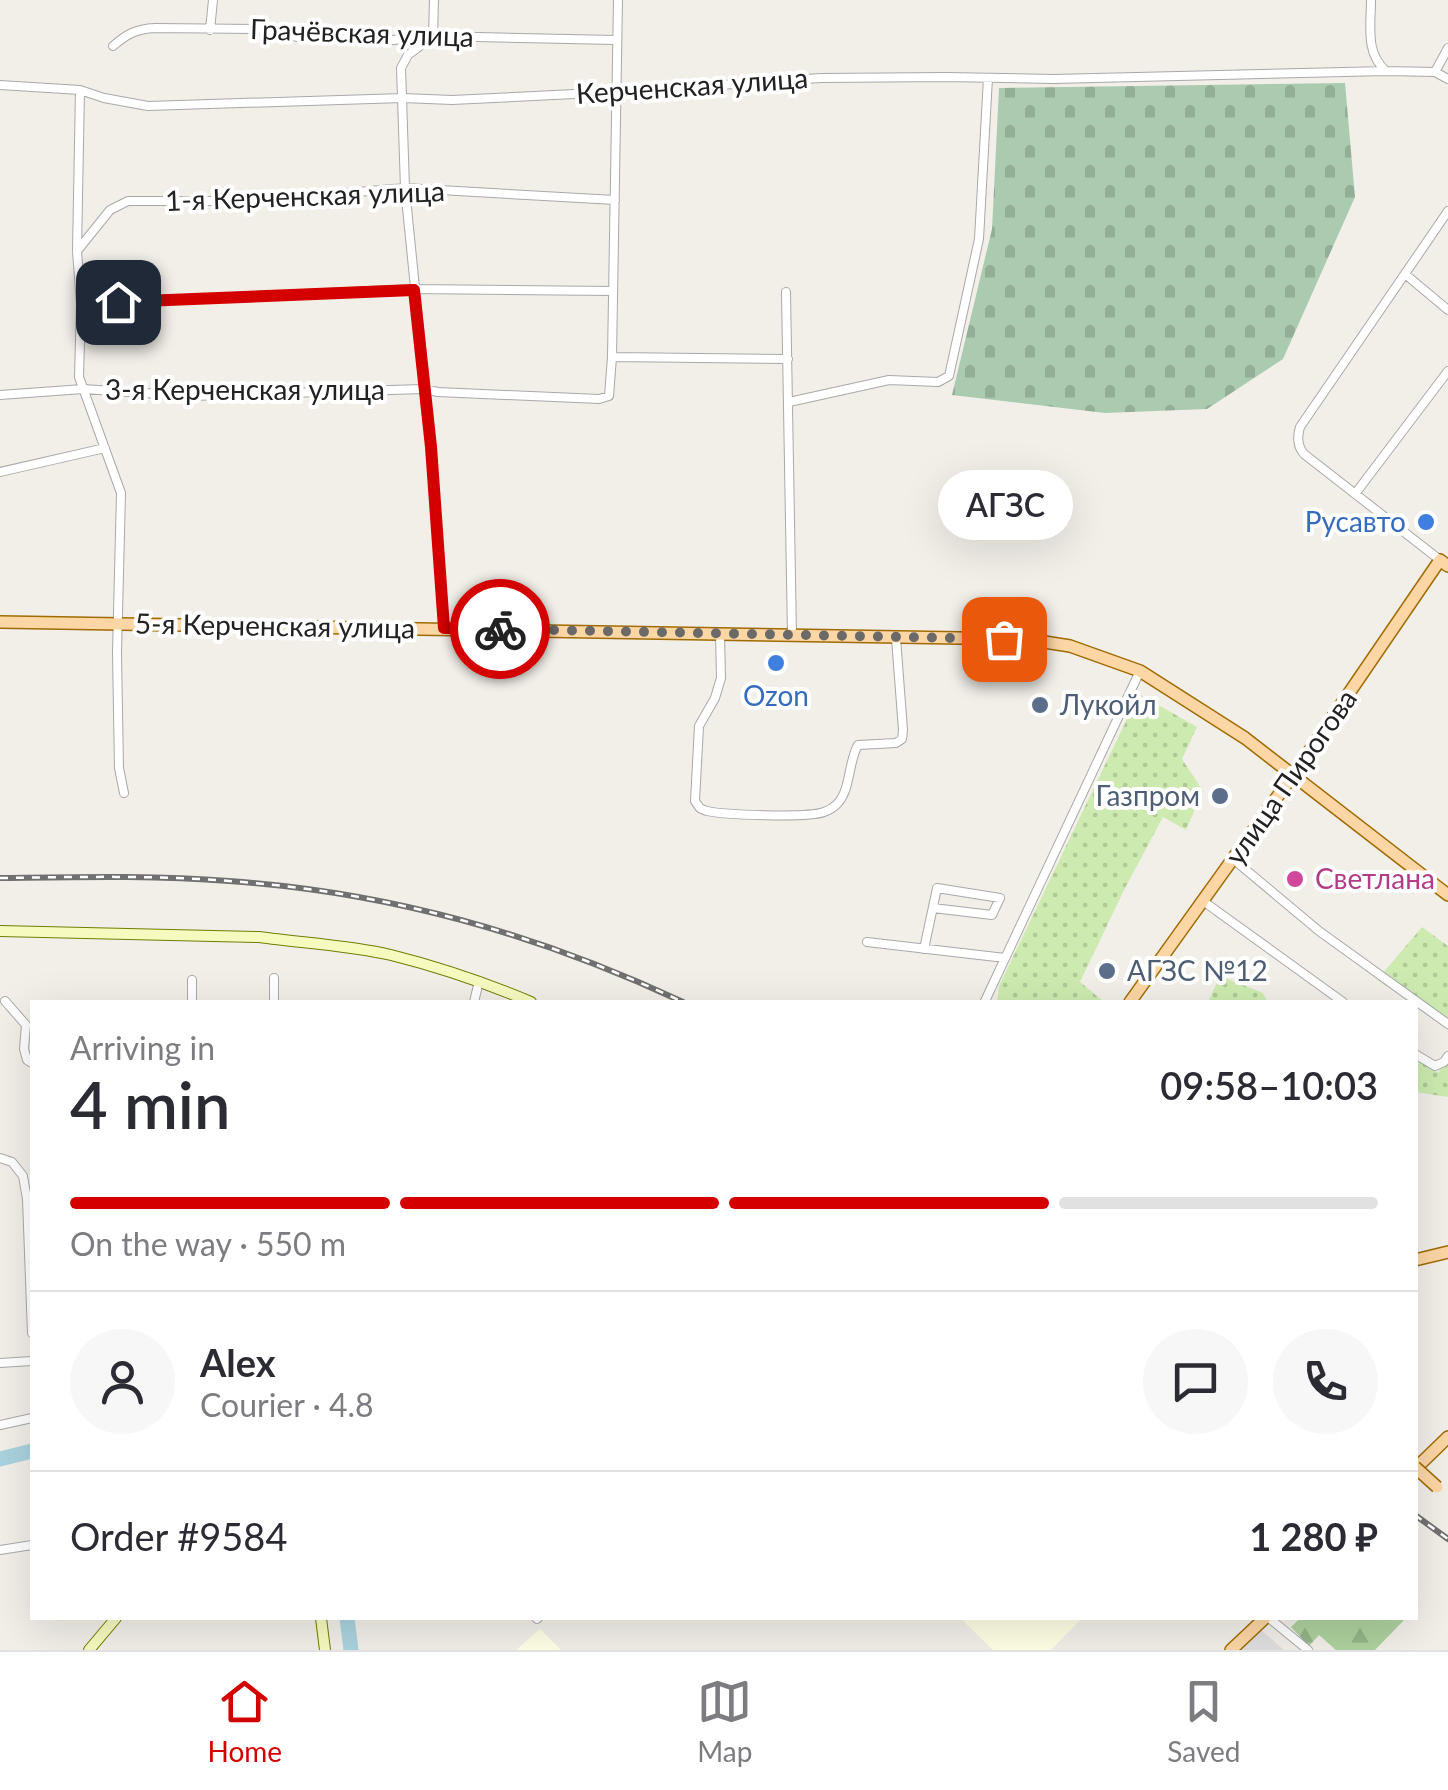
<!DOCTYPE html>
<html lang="en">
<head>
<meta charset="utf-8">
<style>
  :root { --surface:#fff; --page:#f7f7f7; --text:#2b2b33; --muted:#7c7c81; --line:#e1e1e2; --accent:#d40000 }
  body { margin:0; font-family:Lato,sans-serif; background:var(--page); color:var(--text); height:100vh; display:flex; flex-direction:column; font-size:38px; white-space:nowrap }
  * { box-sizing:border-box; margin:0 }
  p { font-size:32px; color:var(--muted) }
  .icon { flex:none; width:55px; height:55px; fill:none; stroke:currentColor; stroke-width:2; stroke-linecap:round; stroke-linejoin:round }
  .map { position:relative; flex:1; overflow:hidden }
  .panel { position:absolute; left:30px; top:1000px; width:1388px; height:620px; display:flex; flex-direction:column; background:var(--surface); border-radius:0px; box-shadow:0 10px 40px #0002 }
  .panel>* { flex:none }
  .pin { position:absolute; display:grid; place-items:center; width:85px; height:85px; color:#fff; margin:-42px; border-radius:20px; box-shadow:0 5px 15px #0006 }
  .courier { position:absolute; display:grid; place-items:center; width:100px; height:100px; margin:-50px; border:8px solid #d40000; border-radius:50%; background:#fff; color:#222; box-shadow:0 2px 12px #0007 }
  .bubble { position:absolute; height:70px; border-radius:35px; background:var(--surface); box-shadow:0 10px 40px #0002; font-size:32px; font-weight:600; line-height:70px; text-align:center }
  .head em { font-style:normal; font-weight:600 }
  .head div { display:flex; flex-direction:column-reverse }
  .head { display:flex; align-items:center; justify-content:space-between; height:170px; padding:0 40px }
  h1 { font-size:65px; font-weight:600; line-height:75px }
  .bar { display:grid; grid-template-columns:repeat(4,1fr); gap:15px 10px; align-content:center; height:120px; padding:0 40px }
  .bar i { height:12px; border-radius:8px; background:var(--line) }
  .bar .active { background:var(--accent) }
  .bar p { grid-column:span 4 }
  .line { display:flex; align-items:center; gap:25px; padding:0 40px; border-top:2px solid var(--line) }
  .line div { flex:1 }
  .round { display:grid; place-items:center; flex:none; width:105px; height:105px; border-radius:52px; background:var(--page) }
  .dock { display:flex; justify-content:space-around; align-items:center; height:140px; border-top:2px solid var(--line); background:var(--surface); font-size:28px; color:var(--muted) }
  .dock a { display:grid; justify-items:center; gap:5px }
  .dock .active { color:var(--accent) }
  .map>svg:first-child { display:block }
  .residential { fill:#e0dfdf }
  .education { fill:#ffffe5 }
  .grass { fill:url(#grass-dots) }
  .forest { fill:url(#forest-firs) }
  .cemetery { fill:url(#cemetery-stones) }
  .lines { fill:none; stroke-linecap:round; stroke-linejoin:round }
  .river { stroke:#aad3df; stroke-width:15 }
  .street-casing { stroke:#a9a9a9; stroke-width:10 }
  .secondary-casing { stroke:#707d05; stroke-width:12 }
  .primary-casing { stroke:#a06b00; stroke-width:14 }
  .street { stroke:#fff; stroke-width:8 }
  .secondary { stroke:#f7fabf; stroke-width:10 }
  .primary { stroke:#fcd6a4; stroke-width:11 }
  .rail-casing { stroke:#707070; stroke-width:6 }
  .rail { stroke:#fff; stroke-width:2.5; stroke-dasharray:8; stroke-linecap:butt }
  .primary-bridge-casing { stroke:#a06b00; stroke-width:14; stroke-linecap:butt }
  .primary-bridge { stroke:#fcd6a4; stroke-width:11 }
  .done { stroke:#6b6a68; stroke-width:10; stroke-dasharray:0 18 }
  .route { stroke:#d40000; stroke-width:12 }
  .shop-dot { fill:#3f7fe0; stroke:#fff; stroke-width:4 }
  .service-dot { fill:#5c6f8a; stroke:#fff; stroke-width:4 }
  .hotel-dot { fill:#d1479c; stroke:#fff; stroke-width:4 }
  .labels { text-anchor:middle; stroke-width:8; stroke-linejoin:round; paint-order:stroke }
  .street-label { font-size:28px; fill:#222; stroke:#fff }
  .shop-label { font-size:28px; fill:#366cbe; stroke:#fff; text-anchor:end }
  .service-label { font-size:28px; fill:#4e5e75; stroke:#fff; text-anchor:start }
  .hotel-label { font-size:28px; fill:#b23c85; stroke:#fff; text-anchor:start }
</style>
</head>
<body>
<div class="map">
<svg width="1448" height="1650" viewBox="0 0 1448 1650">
  <defs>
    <pattern id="grass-dots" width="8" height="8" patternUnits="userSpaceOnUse" patternTransform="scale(2.5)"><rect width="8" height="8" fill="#cdebb0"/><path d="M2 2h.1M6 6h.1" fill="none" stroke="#b0c997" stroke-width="1.8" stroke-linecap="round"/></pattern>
    <pattern id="forest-firs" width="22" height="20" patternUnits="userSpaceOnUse" patternTransform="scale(2.5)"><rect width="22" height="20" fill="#add19e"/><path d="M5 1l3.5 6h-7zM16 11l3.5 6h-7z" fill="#95b388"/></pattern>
    <pattern id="cemetery-stones" width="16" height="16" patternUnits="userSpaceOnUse" patternTransform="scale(2.5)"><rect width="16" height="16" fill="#aacbaf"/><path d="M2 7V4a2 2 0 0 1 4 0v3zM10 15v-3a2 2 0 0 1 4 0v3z" fill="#92ae96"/></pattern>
  </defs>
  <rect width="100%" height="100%" fill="#f2efe9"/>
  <path class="residential" d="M1261,1630L1284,1650H1234Z"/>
  <path class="education" d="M960,1618H1082L1051,1650H993Z
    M540,1629L561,1650H516Z"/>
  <path class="grass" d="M1139,694L1197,727L1182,759L1203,791L1186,830L1163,817L1124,890L1080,982L1104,1002H997L999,986Z
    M1422,927L1448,946V1024L1377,980Z
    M1220,976L1263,993L1267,1002H1208Z
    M1415,1057L1438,1073L1448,1059V1097L1415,1092Z"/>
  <path class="forest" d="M1300,1618H1406L1375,1650H1336L1319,1635L1309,1646L1291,1627Z"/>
  <path class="cemetery" d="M1345,83L1355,197L1283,359L1207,409L1105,413L952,395L992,229L999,88Z"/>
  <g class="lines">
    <path class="river" d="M0,1459L32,1451
      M347,1618L351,1650"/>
    <defs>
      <path id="street" d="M434,0L433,36L408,55L401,68L405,188L431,447L444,628
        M1371,0C1371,26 1365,53 1386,71L1435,72L1448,79
        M210,30L213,0
        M113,46C127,34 136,29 155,28L258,29L298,37L393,40L433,36L616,40
        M1435,72L1448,48
        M0,85L80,90L104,98L148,106L403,98L452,100L616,92L821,78L946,77L1053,79L1386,71
        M80,90L77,251L81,304L79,377L121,493L117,653L119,768L124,793
        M77,251L110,210L128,201H252L405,188L615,200
        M1405,274L1448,310
        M786,292L792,636
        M81,304L414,289L613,291
        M612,357L788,359
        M0,395L83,389L190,396L424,389L438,392L599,399L609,396L612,357L618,0
        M789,402L889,380L938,382L949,376L979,239L988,78
        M0,472L105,448
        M1355,494L1448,371
        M1440,560L1304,454C1297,446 1297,437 1300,427L1448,211
        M720,635L721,678L715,698L699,726L695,801C700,808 698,808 707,811C724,815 808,818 824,812C830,810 833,808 837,804C851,790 848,762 858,745L896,743L902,739L903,730L896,638
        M1233,859L1319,931L1448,1024
        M1203,901L1343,1002
        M867,942L1005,958
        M924,949L937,888L1000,898L992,915L933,908
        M274,978V1002
        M192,980V1002
        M5,1001L26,1025L24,1049L27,1060L32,1063
        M985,1001L1140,671
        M474,1002L479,981
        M1415,1054L1435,1066L1444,1062L1448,1056
        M0,1158L12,1162L23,1176L27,1199L32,1333
        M0,1363L32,1361
        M0,1425L32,1418
        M0,1550L32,1545
        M1269,1618L1308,1650
        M537,1619L538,1618"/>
      <path id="secondary" d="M0,931L259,937C302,943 348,945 391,955C439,967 486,983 531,1002
        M321,1618L325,1650
        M89,1650L116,1618"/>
      <path id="primary" d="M0,622L960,638L1038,641L1070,646L1140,671L1245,738L1448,895
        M1130,1002L1293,775L1440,560L1448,566
        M1415,1260L1448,1252
        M1415,1469L1448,1437
        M1231,1650L1265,1618"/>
    </defs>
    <use href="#street" class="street-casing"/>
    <use href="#secondary" class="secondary-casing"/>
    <use href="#primary" class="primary-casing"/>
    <use href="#street" class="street"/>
    <use href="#secondary" class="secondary"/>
    <use href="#primary" class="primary"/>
    <defs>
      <path id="rail" d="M0,878C76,877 153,875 229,881C390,892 537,934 683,1002
        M1415,1515L1448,1539"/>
    </defs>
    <use href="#rail" class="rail-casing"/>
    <use href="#rail" class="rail"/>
    <defs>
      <path id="primary-bridge" d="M1415,1467L1437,1487"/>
    </defs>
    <use href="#primary-bridge" class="primary-bridge-casing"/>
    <use href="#primary-bridge" class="primary-bridge"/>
  </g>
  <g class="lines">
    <path class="done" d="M500,629L1004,639"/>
    <path class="route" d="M118,302L414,290L431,447L444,628L500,629"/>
  </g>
  <g class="shop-dot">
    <circle cx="1426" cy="522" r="10"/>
    <circle cx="776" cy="663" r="10"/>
  </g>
  <g class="service-dot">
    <circle cx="1040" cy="705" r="10"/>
    <circle cx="1220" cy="796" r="10"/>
    <circle cx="1107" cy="971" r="10"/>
  </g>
  <circle class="hotel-dot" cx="1295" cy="879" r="10"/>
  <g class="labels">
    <g class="street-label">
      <text transform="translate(362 33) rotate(2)" y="10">Грачёвская улица</text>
      <text transform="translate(692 86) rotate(-4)" y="10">Керченская улица</text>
      <text transform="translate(305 196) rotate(-2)" y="10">1-я Керченская улица</text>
      <text x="245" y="400">3-я Керченская улица</text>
      <text transform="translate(275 626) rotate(1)" y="10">5-я Керченская улица</text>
      <text transform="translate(1291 777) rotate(-55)" y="10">улица Пирогова</text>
    </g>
    <g class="shop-label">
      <text x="1406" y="532">Русавто</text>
      <text x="776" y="706" text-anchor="middle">Ozon</text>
    </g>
    <g class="service-label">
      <text x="1060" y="715">Лукойл</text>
      <text x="1200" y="806" text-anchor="end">Газпром</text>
      <text x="1127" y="981">АГЗС №12</text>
    </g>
    <g class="hotel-label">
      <text x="1315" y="889">Светлана</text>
    </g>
  </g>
</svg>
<div class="pin" style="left:1004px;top:639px;background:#ea580c"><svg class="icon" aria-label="bag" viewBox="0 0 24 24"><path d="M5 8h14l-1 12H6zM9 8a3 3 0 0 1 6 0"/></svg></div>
<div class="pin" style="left:118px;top:302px;background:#1f2937"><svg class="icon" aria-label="home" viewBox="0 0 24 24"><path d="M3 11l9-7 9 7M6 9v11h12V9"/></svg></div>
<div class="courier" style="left:500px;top:629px"><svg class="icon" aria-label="bike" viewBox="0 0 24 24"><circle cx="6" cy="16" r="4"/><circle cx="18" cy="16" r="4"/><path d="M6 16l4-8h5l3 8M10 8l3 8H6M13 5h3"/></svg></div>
<div class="bubble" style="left:938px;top:470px;width:135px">АГЗС</div>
<section class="panel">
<div class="head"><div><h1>4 min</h1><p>Arriving in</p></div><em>09:58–10:03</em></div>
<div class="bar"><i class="active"></i><i class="active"></i><i class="active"></i><i></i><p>On the way · 550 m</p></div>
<div class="line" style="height:180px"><a class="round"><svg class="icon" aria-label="person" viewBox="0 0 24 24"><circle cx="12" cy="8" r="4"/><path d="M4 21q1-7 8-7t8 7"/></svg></a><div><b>Alex</b><p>Courier · 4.8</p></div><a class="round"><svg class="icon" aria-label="chat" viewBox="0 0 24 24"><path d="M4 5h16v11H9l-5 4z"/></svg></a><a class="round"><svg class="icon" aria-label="phone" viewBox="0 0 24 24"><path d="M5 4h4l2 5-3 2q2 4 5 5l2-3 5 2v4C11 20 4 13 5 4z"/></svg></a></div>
<div class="line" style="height:130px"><div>Order #9584</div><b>1 280 ₽</b></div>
</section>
</div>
<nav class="dock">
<a class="active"><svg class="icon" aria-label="home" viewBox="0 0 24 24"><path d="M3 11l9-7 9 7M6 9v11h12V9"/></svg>Home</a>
<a><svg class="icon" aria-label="map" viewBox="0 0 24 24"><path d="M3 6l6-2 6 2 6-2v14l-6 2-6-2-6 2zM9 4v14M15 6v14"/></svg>Map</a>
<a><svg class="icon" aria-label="saved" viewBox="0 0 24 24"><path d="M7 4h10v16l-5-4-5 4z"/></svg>Saved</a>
</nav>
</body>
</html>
